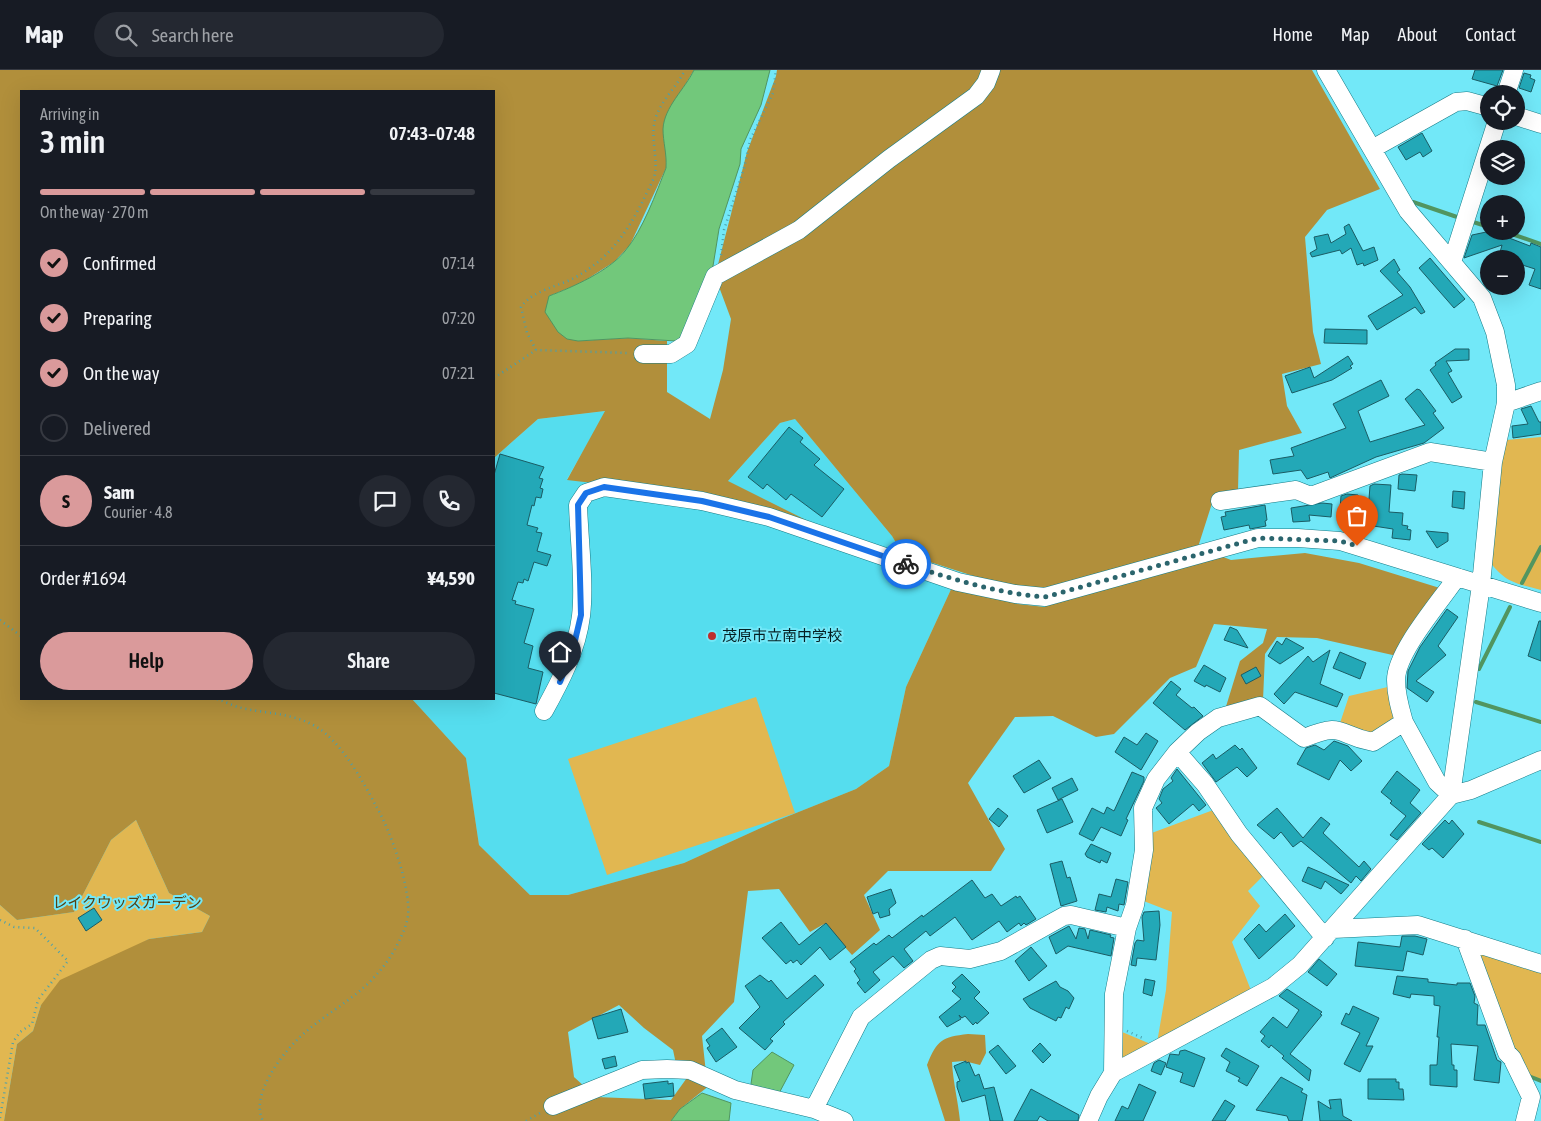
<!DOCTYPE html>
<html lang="en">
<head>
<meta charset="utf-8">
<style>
  :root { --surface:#171b24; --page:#242831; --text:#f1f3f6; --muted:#9ea1a6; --line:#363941; --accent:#da9a9b }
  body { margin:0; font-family:"Asap Condensed","Noto Sans JP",sans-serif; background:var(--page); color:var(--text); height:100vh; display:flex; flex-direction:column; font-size:19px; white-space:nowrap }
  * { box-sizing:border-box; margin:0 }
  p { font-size:16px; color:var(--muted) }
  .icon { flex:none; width:28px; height:28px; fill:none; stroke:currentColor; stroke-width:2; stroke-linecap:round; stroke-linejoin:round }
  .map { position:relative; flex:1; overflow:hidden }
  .drawer { position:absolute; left:20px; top:20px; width:475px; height:610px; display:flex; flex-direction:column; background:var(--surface); border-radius:0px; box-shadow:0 5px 20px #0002 }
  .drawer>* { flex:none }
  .buttons { position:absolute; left:1480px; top:15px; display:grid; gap:10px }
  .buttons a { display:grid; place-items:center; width:45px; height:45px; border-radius:50%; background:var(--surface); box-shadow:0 5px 20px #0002; font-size:25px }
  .pin { position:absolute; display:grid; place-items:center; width:42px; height:42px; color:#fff; margin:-51px -21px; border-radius:50% 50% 50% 0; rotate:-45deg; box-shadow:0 0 5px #0007 }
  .pin .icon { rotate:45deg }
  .courier { position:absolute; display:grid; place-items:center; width:50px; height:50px; margin:-25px; border:4px solid #1a73e8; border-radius:50%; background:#fff; color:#222; box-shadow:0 1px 6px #0007 }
  .overview em { font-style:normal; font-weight:600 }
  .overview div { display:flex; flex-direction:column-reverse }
  .overview { display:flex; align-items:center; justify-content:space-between; height:85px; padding:0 20px }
  h1 { font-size:32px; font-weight:600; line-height:38px }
  .bar { display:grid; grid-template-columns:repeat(4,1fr); gap:8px 5px; align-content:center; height:60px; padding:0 20px }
  .bar i { height:6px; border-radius:4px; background:var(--line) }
  .bar .current { background:var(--accent) }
  .bar p { grid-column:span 4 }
  .line { display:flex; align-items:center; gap:12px; padding:0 20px; border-top:1px solid var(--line) }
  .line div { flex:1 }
  .round { display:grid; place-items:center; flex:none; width:52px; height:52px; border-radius:26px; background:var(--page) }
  ol { padding:0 20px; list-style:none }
  li { display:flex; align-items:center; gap:15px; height:55px }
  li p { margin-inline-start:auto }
  li .icon { padding:5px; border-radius:50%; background:var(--accent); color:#111; stroke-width:4 }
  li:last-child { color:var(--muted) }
  li i { width:28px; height:28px; border:2px solid var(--line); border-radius:50% }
  .button { display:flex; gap:10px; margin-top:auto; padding:10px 20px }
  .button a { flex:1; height:58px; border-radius:30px; background:var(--accent); color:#111; font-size:20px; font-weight:600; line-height:58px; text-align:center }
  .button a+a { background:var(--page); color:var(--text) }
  header { display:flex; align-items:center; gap:30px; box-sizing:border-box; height:70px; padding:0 25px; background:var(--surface); border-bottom:1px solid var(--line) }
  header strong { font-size:24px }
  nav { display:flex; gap:28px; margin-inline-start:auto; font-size:18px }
  .search { width:350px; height:45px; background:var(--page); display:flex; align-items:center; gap:12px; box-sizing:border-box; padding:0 18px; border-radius:28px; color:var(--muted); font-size:19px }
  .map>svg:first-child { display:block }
  .built { fill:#5de }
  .green { fill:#e1b751 }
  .forest { fill:#b18f3b; fill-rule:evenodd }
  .water { fill:#72c87b; stroke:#519560 }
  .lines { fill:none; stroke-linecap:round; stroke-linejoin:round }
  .stream { stroke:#519560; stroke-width:4 }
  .building { fill:#23a8b7; stroke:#1b5c64 }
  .minor-casing { stroke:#157b86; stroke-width:19 }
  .path { stroke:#4ba0ac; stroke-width:2.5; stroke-dasharray:1 4; stroke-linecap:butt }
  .minor { stroke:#fff; stroke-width:18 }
  .done { stroke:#2b656d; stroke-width:5; stroke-dasharray:0 9 }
  .route { stroke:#1a73e8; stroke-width:6 }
  .poi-dot { fill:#bd2e2c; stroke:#72e8f8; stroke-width:2 }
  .labels { text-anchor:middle; stroke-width:4; stroke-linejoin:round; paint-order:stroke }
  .poi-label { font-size:15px; fill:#051f22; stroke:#72e8f8; text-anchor:start }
  .park-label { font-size:15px; fill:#544214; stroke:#72e8f8 }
</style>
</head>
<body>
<header>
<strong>Map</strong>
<div class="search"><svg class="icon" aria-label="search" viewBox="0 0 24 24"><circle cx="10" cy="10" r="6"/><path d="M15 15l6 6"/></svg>Search here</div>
<nav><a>Home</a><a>Map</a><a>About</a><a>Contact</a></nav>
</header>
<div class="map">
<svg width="1541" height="1051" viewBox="0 0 1541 1051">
  <rect width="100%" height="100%" fill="#72e8f8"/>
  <path class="built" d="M606,341L567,409L728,411L780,353L795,349L892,466L902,483L953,515L906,617L889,696L856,719L776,751L684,793L568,825H530L479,775L466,688L412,629H494V388L538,349Z"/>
  <path class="green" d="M1541,367V520C1515,513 1506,513 1489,491L1496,409L1506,370Z
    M1392,616L1401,652L1373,668L1339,656L1349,626Z
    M756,627L795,743L607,805L568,689Z
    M1216,739L1266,803L1248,821L1260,836L1232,872L1252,923L1157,973L1166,920L1172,842L1141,830L1149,764Z
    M136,750L169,823L210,846L202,862L149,869L41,935L33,961L17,974L4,1051H0V835L17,850L74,842L111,770Z
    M1477,877L1541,898V1011L1523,1005Z
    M1115,959L1153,975L1123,994Z"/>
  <path class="forest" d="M0,0H694L667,45L666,98L630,175L614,192L581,213L549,226L578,271L628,268L667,271V322L710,349L723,300L731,249L715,206L747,82L776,6L777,0H1312L1380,119L1327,140L1305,167L1313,262L1321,294L1282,304L1287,336L1302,363L1239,380L1238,420L1215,424L1198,477L1231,490L1305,483L1359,493L1443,519L1397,586L1317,568L1277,567L1265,584L1263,630L1224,643L1240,591L1263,573L1267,559L1214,554L1196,597L1170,608L1114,664L1096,667L1053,646L1015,647L968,713L1005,779L991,801H888L864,825L880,860L852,885L824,854L810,862L779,819L748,821L734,932L702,966L706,1003L676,994L673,980L644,958L619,935L568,962L574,1007L596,1027L671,1030L689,1005L710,1015L680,1039L671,1051H4L17,974L33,961L41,935L60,910L149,869L202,862L210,846L169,823L136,750L111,770L74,842L17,850L0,835ZM21,21H494V388L538,349L605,341L567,410L722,428L826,460L728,411L780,353L795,349L892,466L902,483L1014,519L1054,521L1045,537L1018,534L953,515L906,617L889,696L856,719L776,751L684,793L568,825H530L479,775L466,688L412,629H21Z
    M968,964L985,965L986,983L980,995L964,991L952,992C953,1012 958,1030 960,1051H945L927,995C937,970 942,967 968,964Z"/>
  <path class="water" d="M694,0H770L761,35L741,79L740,94L719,159L713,196L689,260L676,271L628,268L578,271L567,269L558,262L545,242L549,226C573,217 609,201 625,181C643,160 656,123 666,98C667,84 663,72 663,59C664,37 685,19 694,0Z
    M772,982L794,995L777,1027L750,1021L753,1000Z
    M702,1023L731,1033L729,1051H671L680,1039Z"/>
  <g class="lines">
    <path class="stream" d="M1413,132L1460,148
      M1470,151L1489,157
      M1503,161L1541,174
      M1522,513L1541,477
      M1479,599L1510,537
      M1476,632L1541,652
      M1479,752L1541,772
      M1526,1005L1541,1011"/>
  </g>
  <path class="building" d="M1475,0H1503L1497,16L1472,9Z
    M1524,3L1531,5L1530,8L1535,10L1531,22L1519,18Z
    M1422,63L1432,81L1423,87L1420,82L1406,90L1398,77Z
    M1349,154L1363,181L1374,177L1378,190L1364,196L1363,193L1357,195L1351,178L1342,184L1340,180L1312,187L1310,183L1317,179L1314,167L1328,164L1331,173L1346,164L1344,157Z
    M1491,161L1530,176L1531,173L1541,177V219L1529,215L1535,199L1516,193V189L1499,186L1502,175L1464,188L1472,165Z
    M1430,188L1465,229L1454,238L1419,198Z
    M1394,189L1400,200L1397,202L1410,217L1425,242L1421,244L1415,237L1377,260L1368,246L1403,225L1380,201Z
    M1325,259L1367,260V274L1324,273Z
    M1455,279H1469V290L1446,291L1452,301L1448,303L1462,327L1452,333L1430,300L1436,295L1435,293Z
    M1348,286L1353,294L1350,296L1352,298L1332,310L1292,323L1285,306L1310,297L1314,308Z
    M1381,310L1389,326L1358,341L1370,372L1425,355L1405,329L1417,319L1420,320L1436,341L1433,343L1444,358L1424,373L1376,387L1330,408L1328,402L1307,409L1301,400L1273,404L1270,390L1294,386L1291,378L1346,358L1333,334Z
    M1531,336L1539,352H1541V364L1513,368L1512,356L1528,354L1521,339Z
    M789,357L803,368L800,372L820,389L814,395L844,419L822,447L791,424L786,430L767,414L763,419L748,407Z
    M500,384L544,397L539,408L543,409L540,418L543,419L541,428L536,427L534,436L532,435L527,455L538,458L536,462L542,463L537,481L551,485L547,496L534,492L528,511L524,509L523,513L518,512L512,530L516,531L515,534L534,539L524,573L533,576L528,598L543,602L536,634L494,623V405Z
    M1402,404L1417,405L1415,421L1398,419L1399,405Z
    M1374,414L1391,415L1389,442L1403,443L1402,455L1408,456L1407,459L1411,460L1410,470L1392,468L1393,459L1367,455L1370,416Z
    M1453,421L1465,422L1464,439L1452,437Z
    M1347,424L1358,425L1364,441L1340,439L1341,426Z
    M1322,433L1332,434L1331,447L1309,445L1310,451L1293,452L1291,438Z
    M1265,435L1267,450L1265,451L1266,456L1250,459L1249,455L1224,460L1221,447L1226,446L1225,442Z
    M1426,461L1448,463V471L1437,478Z
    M1447,539L1458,547L1438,576L1446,585L1416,611L1434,622L1427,632L1407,618L1408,601L1420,577Z
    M1539,551H1541V591L1528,586Z
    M1230,557L1237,560L1248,578L1224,570Z
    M1286,568L1304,578L1280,594L1268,586L1277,571L1282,575Z
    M1330,580L1320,614L1343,624L1337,637L1295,622L1284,634L1274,624L1308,586L1313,592Z
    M1340,582L1366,593L1360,609L1333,598Z
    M1204,595L1226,608L1220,622L1206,615L1205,617L1194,611Z
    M1256,597L1261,606L1246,614L1241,605Z
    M1171,611L1181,619L1176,625L1192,638L1194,637L1203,646L1185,660L1153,633Z
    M1146,663L1158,671L1141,700L1115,682L1124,667L1137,675Z
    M1334,671L1348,676L1362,691L1351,701L1340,690L1329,710L1297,694L1306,678L1315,675L1324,680Z
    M1235,675L1240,680L1242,678L1257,698L1247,707L1237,697L1216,712L1202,693L1213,684L1216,689Z
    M1039,690L1051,708L1024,723L1013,706Z
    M1177,699L1206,735L1199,741L1193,734L1169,754L1156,738L1162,733L1159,729L1163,719L1173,711L1171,708Z
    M1397,701L1420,720L1410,733L1421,743L1397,770L1390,765L1406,746L1390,733L1392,731L1381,722Z
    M1132,702L1144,707V711L1126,749L1128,750L1121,766L1101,757L1093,771L1079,764L1092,738L1104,744L1107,737L1114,741Z
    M1072,708L1078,720L1058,730L1052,718Z
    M1062,729L1073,752L1047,763L1037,740Z
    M998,738L1008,746L999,757L989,749Z
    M1277,738L1303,768L1321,747L1330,754L1323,763L1359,797L1364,791L1371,799L1361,811L1356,806L1351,813L1301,771L1293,777L1281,762L1274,769L1257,755Z
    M1445,750L1449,754L1452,750L1464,764L1443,788L1432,778L1429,780L1422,774Z
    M1091,774L1111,783L1107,793L1101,790L1100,793L1087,787L1085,784Z
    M1062,791L1067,808L1070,807L1077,831L1061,836L1050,794Z
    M1308,797L1327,805L1349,815L1341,824L1325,811L1321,819L1302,811Z
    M1116,809L1128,812L1124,835L1119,834L1118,841L1107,837L1106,842L1095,840L1099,824L1111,827Z
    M972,810L985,828L992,824L1001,836L1016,826L1017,828L1020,826L1036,849L1026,855L1024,853L1021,856L1019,853L1007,862L999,851L972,870L955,847L930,866L926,861L904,879L913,891L904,898L893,886L873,902L880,910L865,923L857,913L860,910L854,901L856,899L850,892L874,873L876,875L889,865L892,868L922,845L923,847Z
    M891,819L896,833L889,839L890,845L880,848L878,842L873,844L867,827Z
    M94,838L102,850L86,861L78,848Z
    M1159,841L1160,855L1156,890L1137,888L1136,896L1131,895L1135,873L1137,870L1144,871L1142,847L1144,842Z
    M1285,844L1295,856L1259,889L1244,869L1259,854L1266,862Z
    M781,852L799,875L826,853L846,877L830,890L820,877L801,895L797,890L793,893L791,890L786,894L762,868Z
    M1069,856L1076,869L1079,858L1085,859L1088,869L1090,860L1111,865L1110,867L1114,868L1111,886L1068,876L1056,884L1049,867Z
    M1402,866H1415L1427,869L1423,885L1407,881L1403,901L1355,896L1358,872L1400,877Z
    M1031,877L1047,896L1029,911L1015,891Z
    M1319,889L1337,904L1327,916L1308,902Z
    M962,904L980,922L974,928L989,943L977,954L976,952L973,955L965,946L962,948L959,945L961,949L947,957L939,947L961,929L952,921L956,917L952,913Z
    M760,905L769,912L771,910L787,929L815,905L824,915L783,952L785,954L770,969L773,971L765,980L739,958L760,937L745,916Z
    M1397,906L1428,909V912L1457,915V913H1470L1475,926L1474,933L1478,935L1477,955H1485L1497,990L1501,992L1499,1013L1474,1010L1478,976L1451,974L1452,995H1454V1000H1457V1017L1430,1015V995H1437L1439,967H1437L1440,936L1434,935V926L1411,924L1410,928L1393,924Z
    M1145,909L1155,911L1152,926L1143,923Z
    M1056,911L1060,917L1068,921L1074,928L1069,939L1066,937L1061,948L1058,947L1056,951L1030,938L1023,929Z
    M1287,919L1322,942L1320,944L1322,945L1290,984L1311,1000L1309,1011L1282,988L1284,986L1271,975L1269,978L1261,971L1265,966L1260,962L1273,947L1287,958L1299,940L1279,926Z
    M1353,936L1379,948L1366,976H1373L1360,1002L1344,994L1360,963L1341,954L1346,943L1349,945Z
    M621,939L628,962L598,969L592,948Z
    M722,958L737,977L716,992L707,978L710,976L706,970Z
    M1040,973L1051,985L1043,993L1032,981Z
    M998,975L1016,996L1006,1004L989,982Z
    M1226,978L1259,996L1247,1016L1238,1011L1240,1008L1226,1001L1230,992L1221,986Z
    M1185,980L1205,988L1194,1017L1180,1012L1183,1003L1166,997L1170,984L1179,985L1180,981Z
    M615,986L617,996L605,999L602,989Z
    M1159,990L1166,993L1161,1005L1151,1001L1154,993Z
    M966,991V993L969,992L975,1006L979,1004L984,1019L994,1017L1003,1051H990L985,1025L962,1032L957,1017V1012L960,1011L954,996Z
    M1281,1007L1303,1019L1301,1022L1307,1025L1302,1051H1289L1287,1046L1256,1040Z
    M1368,1009H1396V1012H1399V1019H1403L1404,1030L1368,1029Z
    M668,1011V1014L673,1013L674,1026L645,1029L643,1014Z
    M1139,1014L1156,1022L1143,1051H1115L1122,1036L1128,1039Z
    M1031,1019L1079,1045L1078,1051H1048L1040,1046L1037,1051H1014Z
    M1341,1029L1343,1046L1352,1051H1320L1318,1031L1331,1039L1329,1030Z
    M1225,1030L1235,1036L1225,1051H1212Z"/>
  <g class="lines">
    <defs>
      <path id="minor" d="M1506,24L1514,0
        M1516,46L1541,54
        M1372,79L1456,32L1467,31L1489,37
        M1452,192L1497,51
        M643,284H671L687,274L715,206L799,160L889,89L976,26L986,13L991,0
        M1506,333L1541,321
        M1220,431L1296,420L1311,426L1430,382L1493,392
        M544,641C560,612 577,580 581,546C585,513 579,469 578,435L586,423L604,417L702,431L769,447L958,512L1015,524L1045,527L1258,468H1298L1340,471L1541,533
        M1404,652C1400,638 1396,625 1396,610C1396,582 1440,532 1457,507
        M1177,682L1205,714L1239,764L1325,868
        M1451,725L1471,720L1541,690
        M1333,859L1418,855L1541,894
        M1465,869L1507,983L1512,988L1531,1027L1525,1051
        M1113,1003L1114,924L1127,858L1135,835L1144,780L1143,738L1156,709L1177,682L1198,662L1218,648L1260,636L1304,668C1345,651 1336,665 1373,672L1404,652L1437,712L1451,725
        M553,1036L642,1000L667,999L690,1000L735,1020L814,1039L844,1051
        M814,1039L861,947L931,890L940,886L970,889L1001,881L1064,846L1071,845L1127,858
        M1088,1051L1099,1026L1113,1003L1273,917L1300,895L1451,725L1481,515L1493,392L1506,333V315L1495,262L1482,228L1408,141L1326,0"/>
    </defs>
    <use href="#minor" class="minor-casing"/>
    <path class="path" d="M721,185L724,160L744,98L750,70L773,23L776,0
      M536,280L527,263L521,237C533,220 557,217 574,208C617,185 634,150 654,108C659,90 650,69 655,50C660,31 677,17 685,0
      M494,308L536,280L629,283
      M0,550L21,566
      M217,629C224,631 231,635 238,637C264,644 290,642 315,656C340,670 363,711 376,736C390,759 414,825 407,851C402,869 390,890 377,904C354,931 320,946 296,971C279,988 250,1027 263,1051
      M0,850L14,857L35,858L68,891L38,930L32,954L20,962L13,972L0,1048
      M1127,961L1145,969
      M526,1051L540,1043"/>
    <use href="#minor" class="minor"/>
  </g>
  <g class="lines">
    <path class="done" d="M906,494C952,509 996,523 1045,527L1258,468L1340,471L1357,476"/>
    <path class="route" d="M560,612L573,579L581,545L578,435L586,423L604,417L702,431L769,447L906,494"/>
  </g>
  <circle class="poi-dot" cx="712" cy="566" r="5"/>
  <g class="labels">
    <g class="poi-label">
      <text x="722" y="571">茂原市立南中学校</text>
    </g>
    <g class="park-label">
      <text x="127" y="838">レイクウッズガーデン</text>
    </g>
  </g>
</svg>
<div class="buttons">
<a><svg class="icon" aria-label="locate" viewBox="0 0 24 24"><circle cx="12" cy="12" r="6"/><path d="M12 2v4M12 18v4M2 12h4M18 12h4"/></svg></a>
<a><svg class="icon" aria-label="layers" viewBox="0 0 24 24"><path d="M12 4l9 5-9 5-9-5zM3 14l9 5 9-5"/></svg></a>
<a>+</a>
<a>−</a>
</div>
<div class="pin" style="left:1357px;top:476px;background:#ea580c"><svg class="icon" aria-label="bag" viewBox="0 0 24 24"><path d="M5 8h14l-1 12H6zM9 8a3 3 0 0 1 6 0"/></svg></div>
<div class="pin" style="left:560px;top:612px;background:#1f2937"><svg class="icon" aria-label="home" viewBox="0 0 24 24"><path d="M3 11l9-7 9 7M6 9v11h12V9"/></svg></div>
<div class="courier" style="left:906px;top:494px"><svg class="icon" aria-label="bike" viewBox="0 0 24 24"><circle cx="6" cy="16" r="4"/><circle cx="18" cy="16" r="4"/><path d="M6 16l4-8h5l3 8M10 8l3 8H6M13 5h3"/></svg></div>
<section class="drawer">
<div class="overview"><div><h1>3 min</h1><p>Arriving in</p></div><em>07:43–07:48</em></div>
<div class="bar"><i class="current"></i><i class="current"></i><i class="current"></i><i></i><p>On the way · 270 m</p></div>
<ol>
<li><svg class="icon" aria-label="check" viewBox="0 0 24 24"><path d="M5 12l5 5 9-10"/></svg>Confirmed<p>07:14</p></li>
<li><svg class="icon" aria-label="check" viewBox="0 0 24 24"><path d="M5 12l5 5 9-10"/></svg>Preparing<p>07:20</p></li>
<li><svg class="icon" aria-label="check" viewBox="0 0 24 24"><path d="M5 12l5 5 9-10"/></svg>On the way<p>07:21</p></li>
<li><i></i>Delivered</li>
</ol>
<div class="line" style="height:90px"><b class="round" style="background:var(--accent);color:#111">S</b><div><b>Sam</b><p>Courier · 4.8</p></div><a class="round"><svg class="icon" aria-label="chat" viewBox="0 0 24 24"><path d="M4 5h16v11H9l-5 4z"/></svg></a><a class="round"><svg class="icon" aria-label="phone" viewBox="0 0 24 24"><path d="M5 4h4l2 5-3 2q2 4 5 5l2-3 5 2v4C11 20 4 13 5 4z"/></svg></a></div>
<div class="line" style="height:65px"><div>Order #1694</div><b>¥4,590</b></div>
<div class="button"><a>Help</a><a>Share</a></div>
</section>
</div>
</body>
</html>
